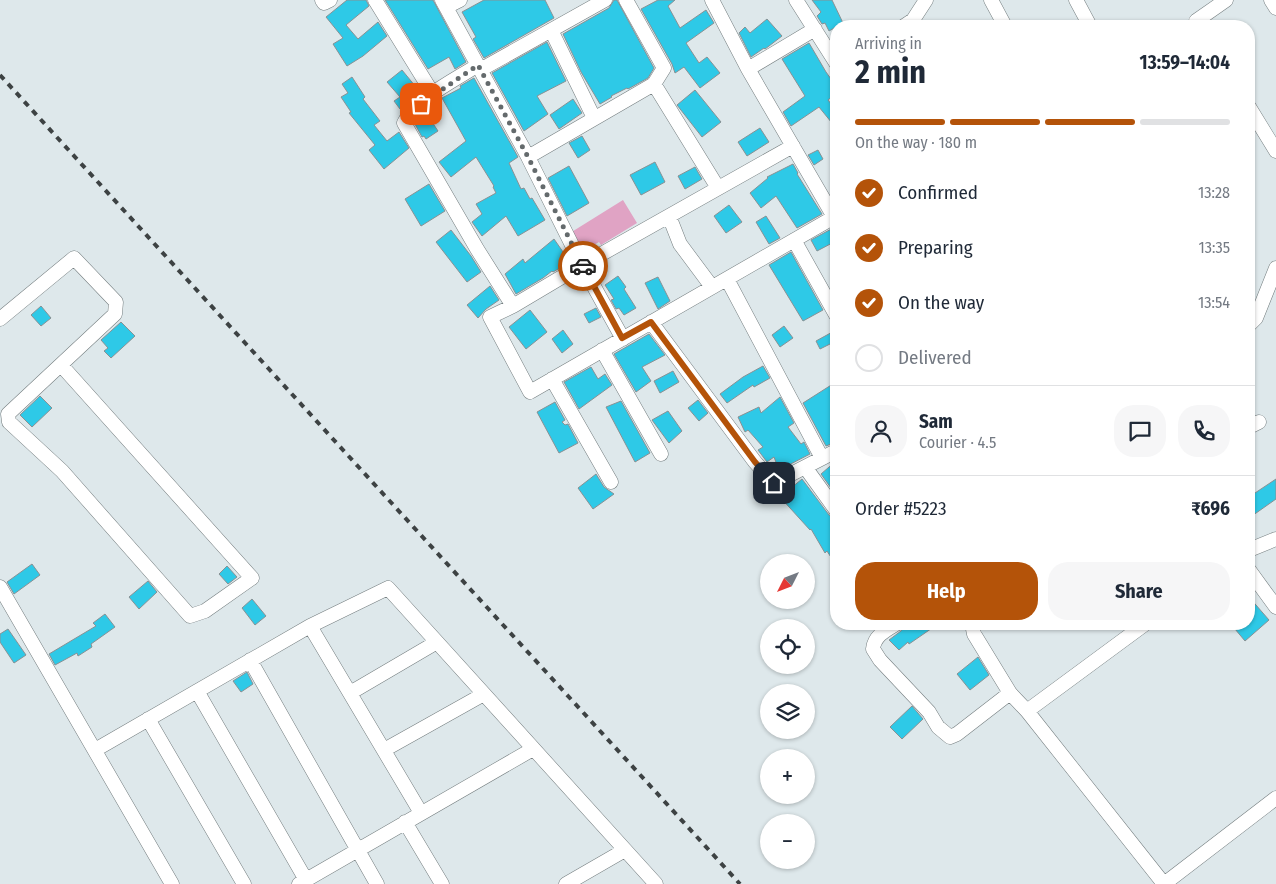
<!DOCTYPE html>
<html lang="en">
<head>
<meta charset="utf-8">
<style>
  :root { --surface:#fff; --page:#f6f6f7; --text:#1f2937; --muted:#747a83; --line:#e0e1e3; --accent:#b45309 }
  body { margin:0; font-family:"Fira Sans Condensed",sans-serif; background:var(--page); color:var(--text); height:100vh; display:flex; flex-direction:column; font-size:19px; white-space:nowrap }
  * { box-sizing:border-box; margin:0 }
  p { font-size:16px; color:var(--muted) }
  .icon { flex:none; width:28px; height:28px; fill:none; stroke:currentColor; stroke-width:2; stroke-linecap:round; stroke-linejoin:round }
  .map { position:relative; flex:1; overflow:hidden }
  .side { position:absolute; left:830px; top:20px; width:425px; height:610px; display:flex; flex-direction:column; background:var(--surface); border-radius:20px; box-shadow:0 1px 4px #0004 }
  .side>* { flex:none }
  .needle { width:32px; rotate:228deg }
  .fabs { position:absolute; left:760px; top:554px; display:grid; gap:10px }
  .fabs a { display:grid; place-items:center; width:55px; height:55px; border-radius:50%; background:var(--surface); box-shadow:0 1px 4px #0004; font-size:25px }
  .pin { position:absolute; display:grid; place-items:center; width:42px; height:42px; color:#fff; margin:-21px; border-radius:10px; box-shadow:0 2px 8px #0006 }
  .courier { position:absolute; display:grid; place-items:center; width:50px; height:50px; margin:-25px; border:4px solid #b45309; border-radius:50%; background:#fff; color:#222; box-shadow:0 1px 6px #0007 }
  .headline em { font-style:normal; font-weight:700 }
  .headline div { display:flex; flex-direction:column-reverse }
  .headline { display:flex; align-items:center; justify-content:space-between; height:85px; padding:0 25px }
  h1 { font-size:32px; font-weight:700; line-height:38px }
  .bar { display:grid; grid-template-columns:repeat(4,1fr); gap:8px 5px; align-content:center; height:60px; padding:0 25px }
  .bar i { height:6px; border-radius:4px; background:var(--line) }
  .bar .on { background:var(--accent) }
  .bar p { grid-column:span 4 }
  .line { display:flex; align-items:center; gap:12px; padding:0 25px; border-top:1px solid var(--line) }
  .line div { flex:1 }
  .round { display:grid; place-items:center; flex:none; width:52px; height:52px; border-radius:20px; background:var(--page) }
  ol { padding:0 25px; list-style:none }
  li { display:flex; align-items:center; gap:15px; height:55px }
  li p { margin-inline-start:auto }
  li .icon { padding:5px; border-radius:50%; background:var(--accent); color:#fff; stroke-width:4 }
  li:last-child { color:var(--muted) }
  li i { width:28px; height:28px; border:2px solid var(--line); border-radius:50% }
  .button { display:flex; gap:10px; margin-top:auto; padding:10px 25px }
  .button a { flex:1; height:58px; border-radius:20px; background:var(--accent); color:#fff; font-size:20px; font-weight:700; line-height:58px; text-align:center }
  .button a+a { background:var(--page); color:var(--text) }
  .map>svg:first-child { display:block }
  .green { fill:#e0a3c4 }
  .building { fill:#2ec9e7; stroke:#889194 }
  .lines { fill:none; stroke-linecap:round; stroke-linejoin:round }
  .minor-casing { stroke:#747d7f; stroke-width:15 }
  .minor { stroke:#fff; stroke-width:14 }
  .rail { stroke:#3d4243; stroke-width:4; stroke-dasharray:6 6; stroke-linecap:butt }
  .done { stroke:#646a6c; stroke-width:5; stroke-dasharray:0 9 }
  .route { stroke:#b45309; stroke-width:6 }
</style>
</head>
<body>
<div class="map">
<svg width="1276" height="884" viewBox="0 0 1276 884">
  <rect width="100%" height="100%" fill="#dee8eb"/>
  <path class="green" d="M623,200L637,223L601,245L599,242L582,252L570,233Z"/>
  <path class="building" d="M347,0H366L369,6L346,25L358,39L378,22L387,36L363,56L347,66L333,44L343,38L326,17Z
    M385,0H433L466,62L455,69L449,57L428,69Z
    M484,0H545L554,18L484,58L473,39L476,37L462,12Z
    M614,0H617L654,68L648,78L628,89L627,88L611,96L612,97L600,104L581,72L563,34L609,8Z
    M658,0H675L668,6L680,28L706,10L714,23L686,43L699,63L707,57L720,73L700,88L684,67L675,73L672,64L641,9Z
    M812,0H832L843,23L829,31L825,23L822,24L817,16L821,12Z
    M767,19L782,36L769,46L765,49L764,48L751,57L739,33L745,27L750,33Z
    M547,42L566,81L537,96L548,114L524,131L492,73Z
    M809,43L826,72L836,86V93L828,100L836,110V128L819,107L791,126L783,112L805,96L782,59Z
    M402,70L420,92L400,109L394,101L400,97L387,82Z
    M352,77L365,97L363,99L380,121L374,125L387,141L399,132L409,148L384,169L369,150L375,145L349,113L351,112L341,97L348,93L342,84Z
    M474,78L518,157L509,163L521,189L524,188L530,199L532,198L545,220L518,236L506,216L482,236L472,222L482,214L476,204L496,193L493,187L494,186L476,157L451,177L439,162L466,141L442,98L461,88L460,86Z
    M695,90L721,122L702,137L677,105Z
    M573,99L582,113L559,129L550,115Z
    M428,116L438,131L426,139L424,136L422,137L415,124Z
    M760,128L769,142L747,156L738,142Z
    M582,136L590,150L578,158L569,143Z
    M818,150L823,159L814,165L808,155Z
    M655,162L665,182L641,195L630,175Z
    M793,164L798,173L797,174L822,214L797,228L776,196L761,208L750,193L768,178L767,177Z
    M569,166L589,203L567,216L548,178Z
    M695,167L702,179L685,189L678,176Z
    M429,184L445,211L421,226L405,199Z
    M729,205L742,222L726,233L714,216Z
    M766,216L780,238L769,244L756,222Z
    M835,227L836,241L817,251L811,240Z
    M451,230L471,256L481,272L467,282L436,242Z
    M554,239L570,262L553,272L552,271L543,278L516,294L505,274L523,259L525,263Z
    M791,252L823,310L803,321L769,265Z
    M618,276L626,287L624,289L636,308L624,315L619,308L616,309L611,300L614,299L605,285Z
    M658,277L670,301L658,309L645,283Z
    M490,286L499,300L486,309L478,318L467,305Z
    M41,306L51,318L41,326L31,315Z
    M596,308L601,317L589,323L584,314Z
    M530,310L547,332L526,349L509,327Z
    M121,322L135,336L111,358L104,351L108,348L101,340Z
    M784,326L793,338L780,347L772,335Z
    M563,330L573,344L562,353L552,339Z
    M836,330V341L820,349L816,341Z
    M649,334L665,355L642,367L651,381L636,392L614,354Z
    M763,366L770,378L754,387L753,385L727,403L720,394L743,377Z
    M591,367L598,379L605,374L612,385L579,409L564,382Z
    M673,371L679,382L660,393L654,381Z
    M836,382V442L826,446L803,403Z
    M40,396L52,408L32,427L20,415Z
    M780,397L794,423L788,427L801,444L804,442L810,454L779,470L774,457L767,462L758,450L763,447L748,430L745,432L738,417L759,407L761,413Z
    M698,400L708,413L699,421L688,408Z
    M621,401L650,453L635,462L606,407Z
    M555,402L565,420L562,422L565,425L568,424L578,443L559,453L537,412Z
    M668,411L682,431L669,443L652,420Z
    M836,461V495L821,474Z
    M596,474L604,487L614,494L593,509L578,488Z
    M802,479L829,515L836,519V565L827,551L825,553L811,529L810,530L780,497Z
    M1276,479V499L1249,518V497Z
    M32,564L40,575L14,594L7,582Z
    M227,566L237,577L228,584L219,574Z
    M148,581L157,592L139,609L129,597Z
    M1249,597L1269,620L1245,641L1235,629L1241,624H1249Z
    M252,599L266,616L255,625L242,608Z
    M105,614L115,627L91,644L92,647L78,656L77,653L55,665L49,654L96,626L93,623Z
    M905,624H938L909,644L908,642L899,650L889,640L901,631Z
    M8,629L26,655L14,663L0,642V634Z
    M978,657L989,675L970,690L957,674Z
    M247,672L253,684L241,692L233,681Z
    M912,706L923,719L902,739L890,727Z"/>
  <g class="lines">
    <defs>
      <path id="minor" d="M322,0L324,3L330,0
        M375,0L433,94
        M442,0L528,157L654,84L664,68L626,0
        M712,0L748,69L834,217
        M796,0L836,63
        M991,0L1005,26
        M1076,0L1090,26
        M1271,0L1276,8
        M446,7L460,0
        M904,26L913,20L926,0
        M1200,26L1196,21L1226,0
        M551,30L594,118
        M478,65C455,80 415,99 404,123L477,249L513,306
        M748,69L815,29
        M480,70L605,0
        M654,84L718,188
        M1249,107L1276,151
        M793,146L582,265L513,306L490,317L530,392L836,216
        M528,157L582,265L623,339
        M669,216L680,244L712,287
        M794,240L836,315
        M727,279L822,458
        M0,319L74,258L116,302L115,314L8,414L9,422L62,471L190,616L205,611L252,578L61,365
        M651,322L755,462L774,483L836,451
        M1249,325L1256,318L1276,268
        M602,350L661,454
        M552,379L611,482
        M1249,427L1259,422
        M805,467L836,510
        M1249,550L1276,539
        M1249,570L1276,607
        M0,587L172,884
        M896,624C886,630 874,636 873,649L880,660L929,712L938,727L950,737L957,734L1010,693
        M972,624L974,634L1010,693L1027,711L1164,884
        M310,626L421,813
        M250,660L377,884
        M197,691L306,880
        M350,693L437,642
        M1027,711L1145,624
        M148,719L244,884
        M95,750L310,626L388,588L656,884
        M384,750L484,694
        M405,822L442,884
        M299,884L533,749
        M566,884L625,850
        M1164,884L1276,798"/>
    </defs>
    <use href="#minor" class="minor-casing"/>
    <use href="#minor" class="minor"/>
    <path class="rail" d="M0,75L740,884"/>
  </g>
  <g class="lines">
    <path class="done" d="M421,104L478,65L528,157L583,266"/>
    <path class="route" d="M583,266L622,338L651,322L755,462L774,483"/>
  </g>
</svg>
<div class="fabs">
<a><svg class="needle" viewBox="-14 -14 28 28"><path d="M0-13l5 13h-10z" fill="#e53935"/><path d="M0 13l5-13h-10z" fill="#747a83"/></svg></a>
<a><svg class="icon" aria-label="locate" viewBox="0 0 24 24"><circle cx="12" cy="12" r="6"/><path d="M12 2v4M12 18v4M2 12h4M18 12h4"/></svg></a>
<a><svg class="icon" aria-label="layers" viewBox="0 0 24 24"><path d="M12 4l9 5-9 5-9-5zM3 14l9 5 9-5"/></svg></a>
<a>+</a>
<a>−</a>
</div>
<div class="pin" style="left:421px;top:104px;background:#ea580c"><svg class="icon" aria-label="bag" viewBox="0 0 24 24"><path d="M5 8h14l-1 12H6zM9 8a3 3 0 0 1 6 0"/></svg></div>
<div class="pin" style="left:774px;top:483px;background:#1f2937"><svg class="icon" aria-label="home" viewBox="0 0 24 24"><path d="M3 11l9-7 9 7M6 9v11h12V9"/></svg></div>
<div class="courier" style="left:583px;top:266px"><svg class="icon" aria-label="car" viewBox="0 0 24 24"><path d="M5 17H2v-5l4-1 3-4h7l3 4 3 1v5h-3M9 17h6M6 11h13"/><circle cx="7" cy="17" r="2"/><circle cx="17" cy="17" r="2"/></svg></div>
<section class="side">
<div class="headline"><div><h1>2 min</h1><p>Arriving in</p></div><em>13:59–14:04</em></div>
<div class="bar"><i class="on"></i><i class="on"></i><i class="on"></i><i></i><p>On the way · 180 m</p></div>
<ol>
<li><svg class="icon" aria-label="check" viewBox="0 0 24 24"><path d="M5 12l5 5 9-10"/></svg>Confirmed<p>13:28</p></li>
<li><svg class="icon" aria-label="check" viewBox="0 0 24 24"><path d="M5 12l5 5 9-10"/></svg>Preparing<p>13:35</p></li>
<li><svg class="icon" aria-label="check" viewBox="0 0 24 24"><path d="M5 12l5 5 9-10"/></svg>On the way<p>13:54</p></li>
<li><i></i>Delivered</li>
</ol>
<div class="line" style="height:90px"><a class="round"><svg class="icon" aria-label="person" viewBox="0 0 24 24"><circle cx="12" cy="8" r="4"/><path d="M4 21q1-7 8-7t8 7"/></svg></a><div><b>Sam</b><p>Courier · 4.5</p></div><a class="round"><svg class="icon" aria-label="chat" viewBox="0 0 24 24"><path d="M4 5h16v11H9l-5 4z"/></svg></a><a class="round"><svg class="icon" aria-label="phone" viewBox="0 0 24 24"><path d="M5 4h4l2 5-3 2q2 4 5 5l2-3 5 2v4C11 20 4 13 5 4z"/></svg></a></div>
<div class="line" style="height:65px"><div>Order #5223</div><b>₹696</b></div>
<div class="button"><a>Help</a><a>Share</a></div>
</section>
</div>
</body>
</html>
